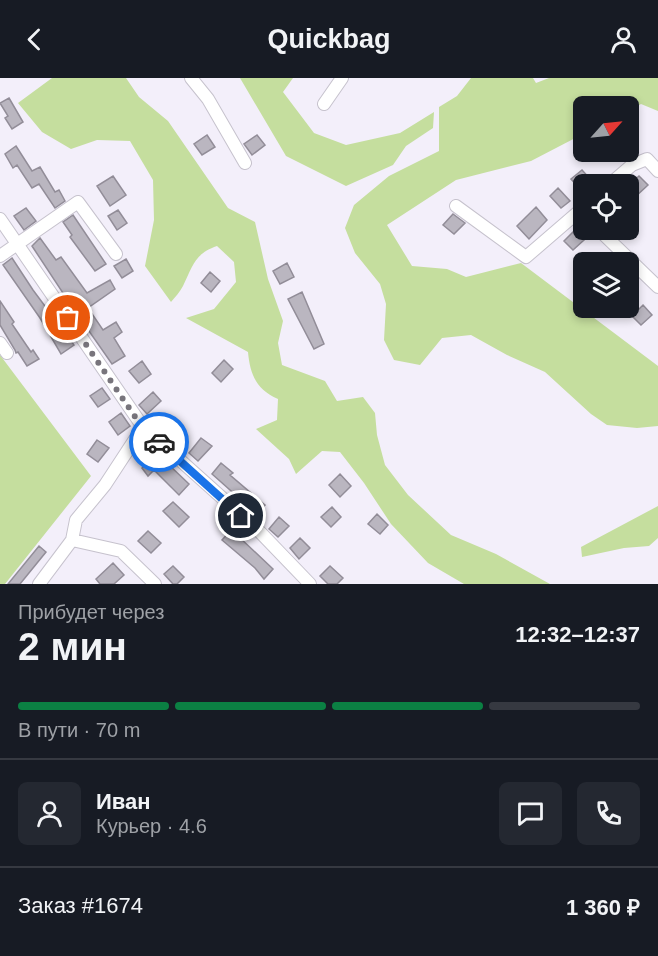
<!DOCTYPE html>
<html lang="ru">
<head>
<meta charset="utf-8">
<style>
  :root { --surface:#171b24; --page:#242831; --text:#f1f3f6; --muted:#9ea1a6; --line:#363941; --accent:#0b8043 }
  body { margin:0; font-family:Arial,sans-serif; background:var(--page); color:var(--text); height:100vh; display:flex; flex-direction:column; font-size:22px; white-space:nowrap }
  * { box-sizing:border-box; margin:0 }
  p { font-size:20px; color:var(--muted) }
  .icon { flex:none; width:33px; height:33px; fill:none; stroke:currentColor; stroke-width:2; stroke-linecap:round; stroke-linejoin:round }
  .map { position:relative; height:506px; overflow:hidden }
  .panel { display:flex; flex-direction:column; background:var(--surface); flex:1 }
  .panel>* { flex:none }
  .needle { width:39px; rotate:63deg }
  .fabs { position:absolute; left:573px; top:18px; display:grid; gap:12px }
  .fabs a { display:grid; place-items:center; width:66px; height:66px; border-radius:9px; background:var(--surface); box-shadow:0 3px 9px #0003; font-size:30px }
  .pin { position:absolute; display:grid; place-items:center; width:51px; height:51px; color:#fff; margin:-26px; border:3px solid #fff; border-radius:50%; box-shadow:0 2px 6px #0007 }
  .courier { position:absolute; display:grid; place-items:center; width:60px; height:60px; margin:-30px; border:4px solid #1a73e8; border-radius:50%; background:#fff; color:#222; box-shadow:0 2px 8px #0007 }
  .summary em { font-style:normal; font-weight:800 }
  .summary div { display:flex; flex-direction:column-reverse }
  .summary { display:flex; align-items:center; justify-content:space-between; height:102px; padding:0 18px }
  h1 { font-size:39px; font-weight:800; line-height:45px }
  .bar { display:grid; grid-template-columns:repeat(4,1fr); gap:9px 6px; align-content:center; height:72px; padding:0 18px }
  .bar i { height:8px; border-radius:4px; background:var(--line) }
  .bar .on { background:var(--accent) }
  .bar p { grid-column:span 4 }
  .line { display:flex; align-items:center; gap:15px; padding:0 18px; border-top:2px solid var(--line) }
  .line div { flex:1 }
  .round { display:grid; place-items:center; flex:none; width:63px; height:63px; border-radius:9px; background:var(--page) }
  header { display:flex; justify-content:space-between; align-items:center; height:78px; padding:0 18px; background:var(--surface); font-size:27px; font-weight:800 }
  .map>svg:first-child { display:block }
  .green { fill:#c5de9e }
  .building { fill:#bab6c0; stroke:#928d98; stroke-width:1.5 }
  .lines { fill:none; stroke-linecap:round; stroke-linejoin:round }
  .street-casing { stroke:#c6c2cd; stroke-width:14 }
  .street { stroke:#fff; stroke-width:12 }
  .done { stroke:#78757c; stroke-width:6; stroke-dasharray:0 10.8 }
  .route { stroke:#1a73e8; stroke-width:8 }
</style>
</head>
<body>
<header><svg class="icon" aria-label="back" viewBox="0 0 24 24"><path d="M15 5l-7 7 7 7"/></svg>Quickbag<svg class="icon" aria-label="person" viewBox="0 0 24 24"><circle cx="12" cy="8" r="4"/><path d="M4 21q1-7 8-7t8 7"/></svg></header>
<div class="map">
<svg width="658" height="506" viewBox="0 0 658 506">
  <rect width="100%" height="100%" fill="#f3effa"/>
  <path class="green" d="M52,0H126L139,19L168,43L228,130L255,144L268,201L283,243L278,265L282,287L325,303L337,323L363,319L375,335L377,357L385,387L408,417L451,457L496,476L550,506H464L428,485L391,446L364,405L340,374L322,373L296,396L289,381L256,351L277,342L278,321C257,312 250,297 248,274L186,240L214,231L236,204L234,184L217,168C194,176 193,188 183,208C180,214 175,219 171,224L145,188L154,142L153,102L130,63L97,62L71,71L42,54L18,25Z
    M240,0H293L283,14L314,55L346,67L400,55L434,34L433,50L406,68L393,87L346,108L286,78Z
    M471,0H533L536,5L549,0H658V33L641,26L629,33L628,28H584L583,56L531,83L456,102L387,147L412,188L447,191L466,199L521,185L658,288V348L637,350L607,347L591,336L545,294L507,277L471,257L442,260L420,287L394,282L384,262L386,226L380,206L355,175L345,150L354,127L389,98L439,73V29L457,18Z
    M0,277L91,398L5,506H0Z
    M658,428V460L649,468L624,470L582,479L581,469Z"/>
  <path class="building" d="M9,20L23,44L12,51L5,40L8,38L0,25Z
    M207,57L215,69L202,77L194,66Z
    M257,57L265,67L252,77L244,66Z
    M16,68L32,93L40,89L55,114L59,112L65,123L55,130L39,106L32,110L17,87L13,90L5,76Z
    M582,92L591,102L580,111L571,101Z
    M113,98L126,117L110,128L97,108Z
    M639,98L648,107L634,120L628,113V108Z
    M558,110L570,123L561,130L550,118Z
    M536,129L547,142L529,161L517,148Z
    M26,130L36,143L24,152L14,138Z
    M118,132L127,145L117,152L108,138Z
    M453,136L465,145L454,156L443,147Z
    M73,137L106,186L95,193L70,159L72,157L63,144Z
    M574,153L584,162L573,172L564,163Z
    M40,160L56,182L61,179L87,215L110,202L115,211L88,230L103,252L116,244L122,254L114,260L125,278L112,286L89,253H88L32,168Z
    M12,180L33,212L74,267L61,276L40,240L3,187Z
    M126,181L133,193L122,200L114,188Z
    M287,185L294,199L280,206L273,193Z
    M210,194L220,203L211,214L201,205Z
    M302,214L324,266L314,271L288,221Z
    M0,223L14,244L12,246L31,274L33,272L39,281L27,288L18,274L16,275L15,272L0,247Z
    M643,227L652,237L641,247L632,238Z
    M224,282L233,291L221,304L212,295Z
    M142,283L151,296L139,305L129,293Z
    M102,310L110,321L98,329L90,318Z
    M153,314L161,323L147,336L139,327Z
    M121,335L130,348L118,357L109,344Z
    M201,360L212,368L198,383L189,375Z
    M97,362L109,370L98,384L87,376Z
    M155,377L165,389L168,386L189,406L179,417L154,392L148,398L142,390Z
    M221,385L233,395L230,397L265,427L257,436L212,396Z
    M340,396L351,408L340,419L329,407Z
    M173,424L189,439L179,449L163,433Z
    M332,429L341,439L331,449L321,439Z
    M377,436L388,447L380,456L368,446Z
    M279,439L289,448L278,459L269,451Z
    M233,450L240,456L238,458L273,491L264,501L255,490L222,462Z
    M148,453L161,465L151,475L138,463Z
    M300,460L310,470L299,481L290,470Z
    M39,468L46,474L20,506H8Z
    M113,485L124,497L114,506H100L96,501Z
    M173,488L184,499L177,506H173L164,496Z
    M330,488L343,500L337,506H328L320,498Z"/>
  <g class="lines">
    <defs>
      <path id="street" d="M191,0L208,21L245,85
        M324,26L342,0
        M610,106L632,87L647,81L658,93
        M456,128L526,179L584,129
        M0,141L143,349L258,452L310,506
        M599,152L658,209
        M0,178L78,124L116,176
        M0,265L7,275
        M72,462L121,473L155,506
        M39,506L72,462L76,442L105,407L143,349"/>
    </defs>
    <use href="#street" class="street-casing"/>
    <use href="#street" class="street"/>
  </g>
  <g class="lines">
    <path class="done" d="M68,240L142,349L159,364"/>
    <path class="route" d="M159,364L241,438"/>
  </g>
</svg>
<div class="fabs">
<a><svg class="needle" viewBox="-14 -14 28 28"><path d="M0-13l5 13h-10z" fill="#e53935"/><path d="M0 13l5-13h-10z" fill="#9ea1a6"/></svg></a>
<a><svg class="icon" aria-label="locate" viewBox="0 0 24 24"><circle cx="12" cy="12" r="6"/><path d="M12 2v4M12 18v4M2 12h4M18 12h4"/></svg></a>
<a><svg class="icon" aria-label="layers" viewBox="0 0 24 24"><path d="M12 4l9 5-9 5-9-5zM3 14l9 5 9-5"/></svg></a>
</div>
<div class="pin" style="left:68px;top:240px;background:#ea580c"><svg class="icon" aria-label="bag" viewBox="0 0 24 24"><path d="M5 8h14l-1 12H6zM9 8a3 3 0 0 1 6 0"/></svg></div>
<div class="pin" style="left:241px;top:438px;background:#1f2937"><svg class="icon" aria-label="home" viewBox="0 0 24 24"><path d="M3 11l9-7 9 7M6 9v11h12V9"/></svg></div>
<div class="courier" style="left:159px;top:364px"><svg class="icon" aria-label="car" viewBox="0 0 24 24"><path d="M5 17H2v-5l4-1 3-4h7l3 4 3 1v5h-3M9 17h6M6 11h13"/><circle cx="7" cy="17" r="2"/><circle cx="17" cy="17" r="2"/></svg></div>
</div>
<section class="panel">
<div class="summary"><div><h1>2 мин</h1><p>Прибудет через</p></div><em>12:32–12:37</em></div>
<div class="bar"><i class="on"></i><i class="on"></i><i class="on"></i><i></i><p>В пути · 70 m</p></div>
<div class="line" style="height:108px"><a class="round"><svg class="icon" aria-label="person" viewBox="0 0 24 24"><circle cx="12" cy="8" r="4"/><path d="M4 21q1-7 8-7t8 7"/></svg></a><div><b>Иван</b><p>Курьер · 4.6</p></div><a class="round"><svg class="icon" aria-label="chat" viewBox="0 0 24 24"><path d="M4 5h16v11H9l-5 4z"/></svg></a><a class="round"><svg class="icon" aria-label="phone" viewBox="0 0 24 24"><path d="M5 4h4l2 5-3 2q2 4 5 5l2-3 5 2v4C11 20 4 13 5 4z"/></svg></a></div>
<div class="line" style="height:78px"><div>Заказ #1674</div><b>1 360 ₽</b></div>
</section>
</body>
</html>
